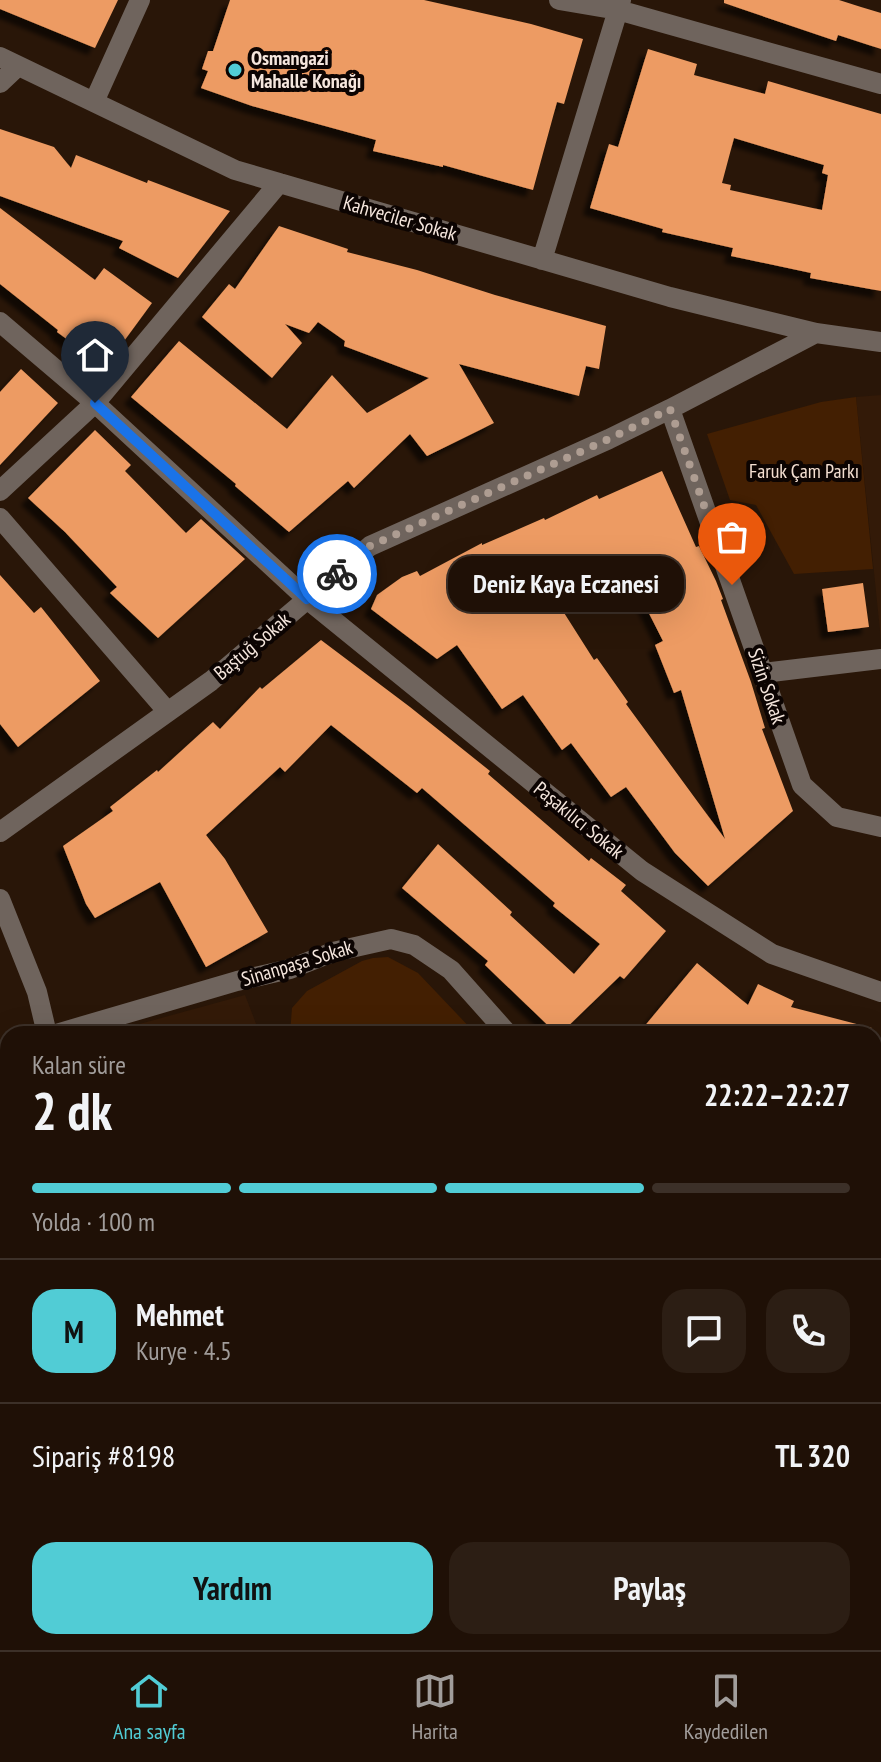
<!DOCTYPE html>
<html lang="tr">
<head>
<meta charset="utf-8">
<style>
  :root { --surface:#1f1006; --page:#2c1e14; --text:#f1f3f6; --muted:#a19d9b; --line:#3c3028; --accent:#51ccd5 }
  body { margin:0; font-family:"PT Sans Narrow",sans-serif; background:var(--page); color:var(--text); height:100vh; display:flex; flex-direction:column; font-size:30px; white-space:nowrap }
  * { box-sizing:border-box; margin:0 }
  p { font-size:26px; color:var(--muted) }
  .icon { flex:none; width:44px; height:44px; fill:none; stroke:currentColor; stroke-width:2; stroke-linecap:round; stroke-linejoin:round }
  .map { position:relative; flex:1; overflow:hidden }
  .sheet { position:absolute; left:0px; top:1026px; width:882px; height:624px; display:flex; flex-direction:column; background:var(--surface); border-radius:24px 24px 0 0; box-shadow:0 8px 32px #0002,0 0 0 2px var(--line) }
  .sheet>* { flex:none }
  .pin { position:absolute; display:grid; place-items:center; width:68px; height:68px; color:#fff; margin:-82px -34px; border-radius:50% 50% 50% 0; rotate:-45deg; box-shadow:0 0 8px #0007 }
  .pin .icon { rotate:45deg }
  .courier { position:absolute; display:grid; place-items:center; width:80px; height:80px; margin:-40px; border:6px solid #1a73e8; border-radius:50%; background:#fff; color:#222; box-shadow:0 2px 10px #0007 }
  .bubble { position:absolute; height:56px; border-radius:24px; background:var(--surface); box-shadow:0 8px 32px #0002,0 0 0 2px var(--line); font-size:26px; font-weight:700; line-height:56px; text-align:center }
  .summary em { font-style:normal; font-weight:700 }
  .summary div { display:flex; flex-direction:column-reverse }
  .summary { display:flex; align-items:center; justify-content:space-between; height:136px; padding:0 32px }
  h1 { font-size:52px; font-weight:700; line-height:60px }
  .bar { display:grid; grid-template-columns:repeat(4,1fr); gap:12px 8px; align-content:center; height:96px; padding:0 32px }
  .bar i { height:10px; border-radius:6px; background:var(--line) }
  .bar .active { background:var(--accent) }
  .bar p { grid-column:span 4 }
  .line { display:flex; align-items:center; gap:20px; padding:0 32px; border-top:2px solid var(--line) }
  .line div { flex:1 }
  .round { display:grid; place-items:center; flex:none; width:84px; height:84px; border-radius:24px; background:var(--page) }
  .button { display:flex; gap:16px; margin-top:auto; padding:16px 32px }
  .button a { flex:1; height:92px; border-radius:24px; background:var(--accent); color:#111; font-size:32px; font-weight:700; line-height:92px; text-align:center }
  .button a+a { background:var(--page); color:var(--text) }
  .menu { display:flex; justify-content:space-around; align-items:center; height:112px; border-top:2px solid var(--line); background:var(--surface); font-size:22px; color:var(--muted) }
  .menu a { display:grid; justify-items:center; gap:4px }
  .menu .active { color:var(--accent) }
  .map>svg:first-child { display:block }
  .built { fill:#331a08 }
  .green { fill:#431f02 }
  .building { fill:#ed9b63; fill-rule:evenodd; filter:url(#shadow) }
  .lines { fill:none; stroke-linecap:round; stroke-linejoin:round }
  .street { stroke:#6f645d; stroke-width:20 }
  .done { stroke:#ae9d92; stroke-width:8; stroke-dasharray:0 14.4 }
  .route { stroke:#1a73e8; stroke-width:10 }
  .poi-dot { fill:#51ccd5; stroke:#0c0402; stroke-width:3 }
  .labels { text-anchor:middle; stroke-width:8; stroke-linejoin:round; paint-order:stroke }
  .poi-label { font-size:20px; font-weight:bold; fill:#f5e6dd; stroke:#0c0402; text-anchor:start }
  .street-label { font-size:20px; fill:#f5e6dd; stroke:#0c0402 }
  .park-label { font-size:20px; fill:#f4dfd1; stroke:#0c0402 }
</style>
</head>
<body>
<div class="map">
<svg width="881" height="1650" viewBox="0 0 881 1650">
  <defs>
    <filter id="shadow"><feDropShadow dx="-7" dy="7" stdDeviation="2" flood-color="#0009"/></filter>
  </defs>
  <rect width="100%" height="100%" fill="#291608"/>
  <path class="built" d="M881,395V640L856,397Z
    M245,995L260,1034H103Z"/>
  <path class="green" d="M856,397L873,569L794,574L756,505L730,500L707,434L821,402Z
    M388,957L418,973L476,1034H290L292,1008L307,991L362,961L373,958Z
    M874,1249H881V1625L874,1619Z
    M0,1593L6,1596L8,1642H10L11,1650H0Z
    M681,1642H827L819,1650H690Z"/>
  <path class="building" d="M0,0H118L95,48L0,9Z
    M230,0H424L531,24L583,39L564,104L557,102L533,190L443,165V167L373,151L376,140L252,106L201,88L208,71L202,69L208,51H213Z
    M724,0H839L861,7L881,13V49L838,35L836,41L724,3Z
    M648,49L697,64L694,75L765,94L768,81L881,114V291L810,278L811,273L731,256L733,248L662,232L663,229L590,208L609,144L618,147ZM734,138L824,165L822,173L828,175L822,210L730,190L731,185L722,183Z
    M0,129L54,147L71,168L76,155L147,183L148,180L230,211L178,278L119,248L123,241L0,196Z
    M0,208L95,280L104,268L152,303L105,367L57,332L58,330L0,284Z
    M279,226L348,249L347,252L417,270L495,295L606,326L599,369L586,366L579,396L459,364L494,423L427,456L410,434L354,488L348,481L289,532L235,486L236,484L131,397L179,341L287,429L332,375L367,413L429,378L344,346L345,341L318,322L309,333L285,324L302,343L272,378L202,317L229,284L235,289Z
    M21,369L58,403L0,465V392Z
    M95,430L131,465L125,471L186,533L201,519L245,559L158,638L110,593L117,587L65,532L28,498Z
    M662,471L696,547L699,546L716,581L723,599L721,600L751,682L765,728L762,729L793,811L708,886L675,853L626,787L611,797L571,743L562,750L523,695L502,709L457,645L437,659L371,609L377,595L402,577L417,571L420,576L482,543V545L544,518L545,520L597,495L599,499ZM624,564L663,641L655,645L674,693L681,690L725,839L626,704L628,702L597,658L594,660L554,597L591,578L592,580Z
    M0,575L34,613L41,607L100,681L18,747L0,724Z
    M863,583L869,627L828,632L822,589Z
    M321,640L410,707L490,771L488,774L589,861L591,858L626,885L621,891L666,931L624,979L620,976L560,1034H557L485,965L488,961L402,888L438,844L512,912L510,915L574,974L600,944L553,906L555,903L422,788L417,793L331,725L285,772L280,767L206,835L225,859L268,932L206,967L160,882L95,918L86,904L63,846L113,811L110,807L157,770L158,772L213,722L220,729L260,687L262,689Z
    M697,963L748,1005L758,984L794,1001L791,1007L872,1028L871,1034H638Z"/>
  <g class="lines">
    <path class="street" d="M559,0L618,10L881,84
      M0,57L235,170L670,297L816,333L881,342
      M0,83L18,66
      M94,102L140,0
      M542,260L621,0
      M0,322L95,403L307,599L642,871L772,954L881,992
      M670,409L802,785L837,817L881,827
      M0,491L95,403L279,183
      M0,518L168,712
      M763,673L881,659
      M0,832L211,681L370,546L609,439L670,409L816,333
      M0,899L37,992L47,1034
      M56,1034L237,981L290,969L333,952L391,939L414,945L451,970L508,1034
      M0,1109L8,1111
      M874,1187L881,1183
      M874,1231L881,1233
      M0,1322L8,1324
      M0,1569L8,1572
      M136,1642L137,1650
      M648,1642L656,1650
      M375,1650L382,1642"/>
  </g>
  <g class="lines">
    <path class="done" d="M337,574L370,546L609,439L670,409L732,585"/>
    <path class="route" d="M95,403L307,599L337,574"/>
  </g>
  <circle class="poi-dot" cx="235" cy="70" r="8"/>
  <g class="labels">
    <g class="poi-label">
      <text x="251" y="65">Osmangazi<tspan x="251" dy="23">Mahalle Konağı</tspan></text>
    </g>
    <g class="street-label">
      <text transform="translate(400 218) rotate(16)" y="7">Kahveciler Sokak</text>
      <text transform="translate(252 646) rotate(-40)" y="7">Baştuğ Sokak</text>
      <text transform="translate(767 686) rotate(71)" y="7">Sizin Sokak</text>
      <text transform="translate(579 820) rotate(39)" y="7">Paşakılıcı Sokak</text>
      <text transform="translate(297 963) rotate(-17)" y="7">Sinanpaşa Sokak</text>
    </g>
    <g class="park-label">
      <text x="804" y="478">Faruk Çam Parkı</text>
    </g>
  </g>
</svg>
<div class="pin" style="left:732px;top:585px;background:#ea580c"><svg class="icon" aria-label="bag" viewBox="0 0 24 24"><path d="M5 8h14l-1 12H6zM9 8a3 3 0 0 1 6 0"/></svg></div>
<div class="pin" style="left:95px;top:403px;background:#1f2937"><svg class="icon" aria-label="home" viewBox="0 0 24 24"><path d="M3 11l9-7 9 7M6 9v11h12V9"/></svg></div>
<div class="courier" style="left:337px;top:574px"><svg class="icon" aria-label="bike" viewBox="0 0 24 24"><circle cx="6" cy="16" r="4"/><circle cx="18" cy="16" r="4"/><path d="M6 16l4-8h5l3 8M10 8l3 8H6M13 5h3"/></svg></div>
<div class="bubble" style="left:448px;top:556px;width:236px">Deniz Kaya Eczanesi</div>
<section class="sheet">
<div class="summary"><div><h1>2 dk</h1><p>Kalan süre</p></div><em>22:22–22:27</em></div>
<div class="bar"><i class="active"></i><i class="active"></i><i class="active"></i><i></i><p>Yolda · 100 m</p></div>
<div class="line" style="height:144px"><b class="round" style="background:var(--accent);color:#111">M</b><div><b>Mehmet</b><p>Kurye · 4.5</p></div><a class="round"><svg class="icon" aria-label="chat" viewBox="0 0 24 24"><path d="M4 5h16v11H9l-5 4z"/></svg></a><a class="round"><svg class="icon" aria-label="phone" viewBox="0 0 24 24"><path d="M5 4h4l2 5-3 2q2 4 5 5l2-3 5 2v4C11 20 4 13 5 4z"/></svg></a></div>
<div class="line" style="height:104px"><div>Sipariş #8198</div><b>TL 320</b></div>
<div class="button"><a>Yardım</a><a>Paylaş</a></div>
</section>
</div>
<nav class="menu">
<a class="active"><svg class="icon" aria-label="home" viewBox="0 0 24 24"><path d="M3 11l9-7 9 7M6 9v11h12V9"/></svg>Ana sayfa</a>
<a><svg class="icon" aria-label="map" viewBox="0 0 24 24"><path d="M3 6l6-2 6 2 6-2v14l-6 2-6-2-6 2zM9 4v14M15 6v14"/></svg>Harita</a>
<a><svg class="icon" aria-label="saved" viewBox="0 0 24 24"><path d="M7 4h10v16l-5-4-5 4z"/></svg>Kaydedilen</a>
</nav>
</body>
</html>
